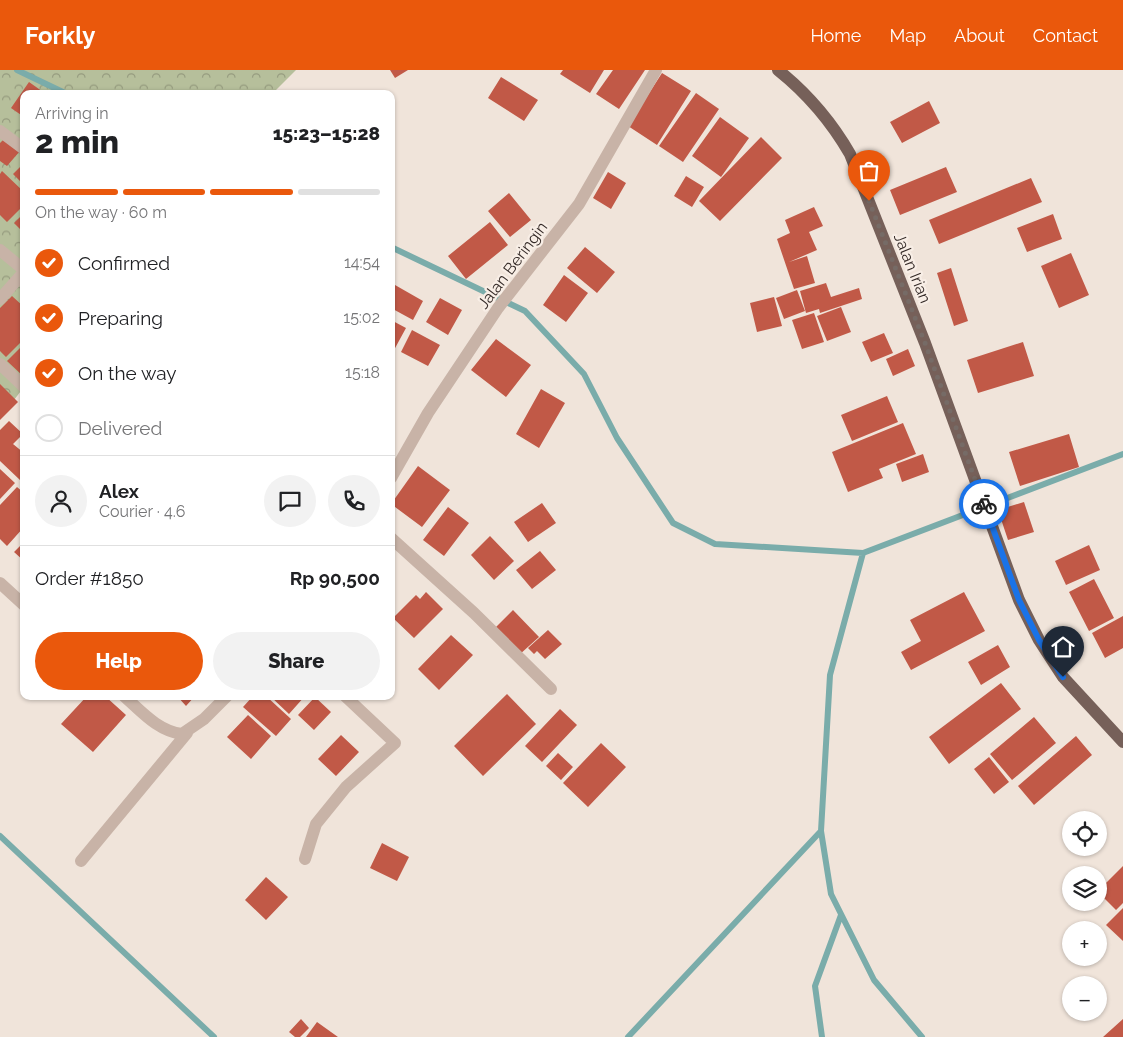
<!DOCTYPE html>
<html lang="en">
<head>
<meta charset="utf-8">
<style>
  :root { --surface:#fff; --page:#f2f2f2; --text:#202124; --muted:#757577; --line:#e0e0e0; --accent:#ea580c }
  body { margin:0; font-family:Raleway,sans-serif; background:var(--page); color:var(--text); height:100vh; display:flex; flex-direction:column; font-size:19px; white-space:nowrap }
  * { box-sizing:border-box; margin:0 }
  p { font-size:16px; color:var(--muted) }
  .icon { flex:none; width:28px; height:28px; fill:none; stroke:currentColor; stroke-width:2; stroke-linecap:round; stroke-linejoin:round }
  .map { position:relative; flex:1; overflow:hidden }
  .side { position:absolute; left:20px; top:20px; width:375px; height:610px; display:flex; flex-direction:column; background:var(--surface); border-radius:10px; box-shadow:0 1px 4px #0004 }
  .side>* { flex:none }
  .fabs { position:absolute; left:1062px; top:741px; display:grid; gap:10px }
  .fabs a { display:grid; place-items:center; width:45px; height:45px; border-radius:50%; background:var(--surface); box-shadow:0 1px 4px #0004; font-size:25px }
  .pin { position:absolute; display:grid; place-items:center; width:42px; height:42px; color:#fff; margin:-51px -21px; border-radius:50% 50% 50% 0; rotate:-45deg; box-shadow:0 0 5px #0007 }
  .pin .icon { rotate:45deg }
  .courier { position:absolute; display:grid; place-items:center; width:50px; height:50px; margin:-25px; border:4px solid #1a73e8; border-radius:50%; background:#fff; color:#222; box-shadow:0 1px 6px #0007 }
  .summary em { font-style:normal; font-weight:800 }
  .summary div { display:flex; flex-direction:column-reverse }
  .summary { display:flex; align-items:center; justify-content:space-between; height:85px; padding:0 15px }
  h1 { font-size:32px; font-weight:800; line-height:38px }
  .bar { display:grid; grid-template-columns:repeat(4,1fr); gap:8px 5px; align-content:center; height:60px; padding:0 15px }
  .bar i { height:6px; border-radius:4px; background:var(--line) }
  .bar .active { background:var(--accent) }
  .bar p { grid-column:span 4 }
  .line { display:flex; align-items:center; gap:12px; padding:0 15px; border-top:1px solid var(--line) }
  .line div { flex:1 }
  .round { display:grid; place-items:center; flex:none; width:52px; height:52px; border-radius:26px; background:var(--page) }
  ol { padding:0 15px; list-style:none }
  li { display:flex; align-items:center; gap:15px; height:55px }
  li p { margin-inline-start:auto }
  li .icon { padding:5px; border-radius:50%; background:var(--accent); color:#fff; stroke-width:4 }
  li:last-child { color:var(--muted) }
  li i { width:28px; height:28px; border:2px solid var(--line); border-radius:50% }
  .button { display:flex; gap:10px; margin-top:auto; padding:10px 15px }
  .button a { flex:1; height:58px; border-radius:30px; background:var(--accent); color:#fff; font-size:20px; font-weight:800; line-height:58px; text-align:center }
  .button a+a { background:var(--page); color:var(--text) }
  header { display:flex; align-items:center; gap:30px; box-sizing:border-box; height:70px; padding:0 25px; background:var(--accent); color:#fff }
  header strong { font-size:24px }
  nav { display:flex; gap:28px; margin-inline-start:auto; font-size:18px }
  .map>svg:first-child { display:block }
  .forest { fill:url(#forest-crowns) }
  .lines { fill:none; stroke-linecap:round; stroke-linejoin:round }
  .stream { stroke:#7aacaa; stroke-width:6 }
  .building { fill:#c15947 }
  .minor { stroke:#c8b3a7; stroke-width:12 }
  .major { stroke:#766059; stroke-width:12 }
  .done { stroke:#766b66; stroke-width:5; stroke-dasharray:0 9 }
  .route { stroke:#1a73e8; stroke-width:6 }
  .labels { text-anchor:middle; stroke-width:4.5; stroke-linejoin:round; paint-order:stroke }
  .street-label { font-size:16px; fill:#342a27; stroke:#f8eee6 }
</style>
</head>
<body>
<header>
<strong>Forkly</strong>
<nav><a>Home</a><a>Map</a><a>About</a><a>Contact</a></nav>
</header>
<div class="map">
<svg width="1123" height="967" viewBox="0 0 1123 967">
  <defs>
    <pattern id="forest-crowns" width="20" height="18" patternUnits="userSpaceOnUse" patternTransform="scale(1.25)"><rect width="20" height="18" fill="#b6bf9b"/><path d="M2 6a3 3 0 1 1 6 0M12 15a3 3 0 1 1 6 0" fill="none" stroke="#959b7e"/></pattern>
  </defs>
  <rect width="100%" height="100%" fill="#f0e4da"/>
  <path class="forest" d="M0,0H296L272,24H24V317L14,330L0,341Z"/>
  <g class="lines">
    <path class="stream" d="M17,0L67,24
      M391,177L525,241L584,304L617,368L673,453L715,474L863,483L1123,384
      M821,761L831,824L874,910L922,967
      M0,766L214,967
      M628,967L821,761L830,605L863,483
      M822,967L815,916L841,845"/>
  </g>
  <path class="building" d="M390,0H408L395,8Z
    M563,0H604L590,23L560,4Z
    M613,0H645L619,39L596,24Z
    M662,3L691,21L657,75L628,56Z
    M501,7L538,30L524,51L488,28Z
    M29,12L46,24H24V47L11,38Z
    M696,23L719,39L683,92L659,76Z
    M929,31L940,53L902,73L890,52Z
    M720,47L749,68L721,107L692,86Z
    M761,67L782,88L720,151L699,131Z
    M5,68L20,81L7,96L0,91V73Z
    M24,93V115L13,104Z
    M946,97L957,122L900,145L890,120Z
    M2,101L24,122V135L7,152L0,145V104Z
    M608,102L626,113L611,139L593,128Z
    M686,106L704,117L692,137L674,126Z
    M1031,108L1042,132L939,174L929,150Z
    M509,123L531,150L510,167L488,141Z
    M814,137L823,156L809,162L817,180L789,192L807,186L815,213L794,219L777,169L790,163L785,150Z
    M24,143V163L14,153Z
    M1053,144L1062,169L1027,182L1017,158Z
    M490,152L508,175L466,209L448,186Z
    M585,177L615,202L597,223L567,198Z
    M1071,183L1089,225L1059,238L1041,196Z
    M951,198L968,251L954,256L937,203Z
    M564,205L588,223L566,252L543,235Z
    M826,213L831,227L859,218L862,229L820,243L819,239L806,243L800,221Z
    M395,215L423,231L413,250L391,238V223Z
    M797,220L805,241L784,249L776,228Z
    M12,226L24,237V269L6,287L0,281V238Z
    M774,227L782,256L757,262L750,233Z
    M440,228L462,240L448,265L426,252Z
    M841,237L851,262L827,271L817,246Z
    M814,243L824,272L802,279L792,250Z
    M391,250L406,258L394,280L391,278Z
    M412,260L440,275L428,296L401,282Z
    M884,263L893,283L871,292L862,272Z
    M496,269L531,295L506,327L471,300Z
    M1023,272L1034,306L978,323L967,290Z
    M24,274V307L7,291Z
    M908,279L915,296L893,306L886,289Z
    M0,314L18,332L0,350Z
    M541,319L565,333L539,378L516,364Z
    M887,326L898,352L852,371L841,345Z
    M9,351L23,364L13,374L24,383V405L20,410L0,391V360Z
    M903,353L916,384L879,399L883,408L848,422L832,382Z
    M1069,364L1079,397L1020,416L1009,382Z
    M923,384L929,402L902,412L896,394Z
    M418,396L450,420L422,457L391,434Z
    M0,399L15,413L0,429Z
    M17,417L24,423V457L7,476L0,469V435Z
    M1024,432L1034,462L1008,470L998,440Z
    M542,433L556,453L528,472L514,452Z
    M448,437L469,453L444,486L423,470Z
    M490,466L514,491L494,510L471,485Z
    M24,472V491L14,482Z
    M1089,475L1100,500L1066,515L1055,491Z
    M540,481L556,500L532,519L516,500Z
    M1094,509L1114,548L1089,561L1069,522Z
    M426,522L443,539L414,568L393,548L416,525L420,529Z
    M964,522L985,561L911,600L901,582L921,571L910,550Z
    M513,540L539,567L519,585L495,558Z
    M1123,546V578L1105,588L1092,563Z
    M548,560L562,574L545,589L537,581L534,584L528,578Z
    M451,565L473,585L439,620L418,599Z
    M998,575L1010,597L981,615L968,592Z
    M1001,613L1021,639L949,694L929,667Z
    M507,624L536,654L483,706L454,676Z
    M87,626H105L126,645L93,682L61,654Z
    M177,626H195L186,636Z
    M253,626H266L291,649L276,666L243,637Z
    M270,626H305L289,644Z
    M315,627L331,642L314,660L298,645Z
    M560,639L577,655L542,692L525,676Z
    M248,645L271,666L251,689L227,667Z
    M1034,647L1056,673L1012,710L990,684Z
    M341,665L359,682L336,706L318,689Z
    M1076,666L1092,685L1034,735L1018,716Z
    M601,673L626,697L588,737L563,713Z
    M558,683L573,697L561,710L546,696Z
    M989,687L1009,712L994,724L974,699Z
    M382,773L409,787L397,811L370,798Z
    M1123,796V833L1116,840L1099,823V820Z
    M266,807L288,827L266,850L245,830Z
    M1123,838V871L1106,855Z
    M301,949L309,958L300,967H295L289,962Z
    M1123,949V967H1103Z
    M317,952L338,967H306Z"/>
  <g class="lines">
    <path class="minor" d="M0,61L24,79
      M0,180L24,200
      M0,229L24,202
      M0,294L24,317
      M391,408L428,343L498,238L579,134L656,0
      M391,468L474,543L551,619
      M0,513L24,535
      M124,626C142,642 158,661 182,664L204,649L227,626
      M305,789L316,754L346,717L395,673L345,626
      M81,791L187,663"/>
    <path class="major" d="M778,0C808,24 831,51 850,84L925,273L1019,530L1039,570L1063,607L1123,672"/>
  </g>
  <g class="lines">
    <path class="done" d="M869,131L925,273L984,434"/>
    <path class="route" d="M984,434L1019,530L1039,570L1063,607"/>
  </g>
  <g class="labels">
    <g class="street-label">
      <text transform="translate(512 195) rotate(-53)" y="6">Jalan Beringin</text>
      <text transform="translate(913 198) rotate(68)" y="6">Jalan Irian</text>
    </g>
  </g>
</svg>
<div class="fabs">
<a><svg class="icon" aria-label="locate" viewBox="0 0 24 24"><circle cx="12" cy="12" r="6"/><path d="M12 2v4M12 18v4M2 12h4M18 12h4"/></svg></a>
<a><svg class="icon" aria-label="layers" viewBox="0 0 24 24"><path d="M12 4l9 5-9 5-9-5zM3 14l9 5 9-5"/></svg></a>
<a>+</a>
<a>−</a>
</div>
<div class="pin" style="left:869px;top:131px;background:#ea580c"><svg class="icon" aria-label="bag" viewBox="0 0 24 24"><path d="M5 8h14l-1 12H6zM9 8a3 3 0 0 1 6 0"/></svg></div>
<div class="pin" style="left:1063px;top:607px;background:#1f2937"><svg class="icon" aria-label="home" viewBox="0 0 24 24"><path d="M3 11l9-7 9 7M6 9v11h12V9"/></svg></div>
<div class="courier" style="left:984px;top:434px"><svg class="icon" aria-label="bike" viewBox="0 0 24 24"><circle cx="6" cy="16" r="4"/><circle cx="18" cy="16" r="4"/><path d="M6 16l4-8h5l3 8M10 8l3 8H6M13 5h3"/></svg></div>
<section class="side">
<div class="summary"><div><h1>2 min</h1><p>Arriving in</p></div><em>15:23–15:28</em></div>
<div class="bar"><i class="active"></i><i class="active"></i><i class="active"></i><i></i><p>On the way · 60 m</p></div>
<ol>
<li><svg class="icon" aria-label="check" viewBox="0 0 24 24"><path d="M5 12l5 5 9-10"/></svg>Confirmed<p>14:54</p></li>
<li><svg class="icon" aria-label="check" viewBox="0 0 24 24"><path d="M5 12l5 5 9-10"/></svg>Preparing<p>15:02</p></li>
<li><svg class="icon" aria-label="check" viewBox="0 0 24 24"><path d="M5 12l5 5 9-10"/></svg>On the way<p>15:18</p></li>
<li><i></i>Delivered</li>
</ol>
<div class="line" style="height:90px"><a class="round"><svg class="icon" aria-label="person" viewBox="0 0 24 24"><circle cx="12" cy="8" r="4"/><path d="M4 21q1-7 8-7t8 7"/></svg></a><div><b>Alex</b><p>Courier · 4.6</p></div><a class="round"><svg class="icon" aria-label="chat" viewBox="0 0 24 24"><path d="M4 5h16v11H9l-5 4z"/></svg></a><a class="round"><svg class="icon" aria-label="phone" viewBox="0 0 24 24"><path d="M5 4h4l2 5-3 2q2 4 5 5l2-3 5 2v4C11 20 4 13 5 4z"/></svg></a></div>
<div class="line" style="height:65px"><div>Order #1850</div><b>Rp 90,500</b></div>
<div class="button"><a>Help</a><a>Share</a></div>
</section>
</div>
</body>
</html>
